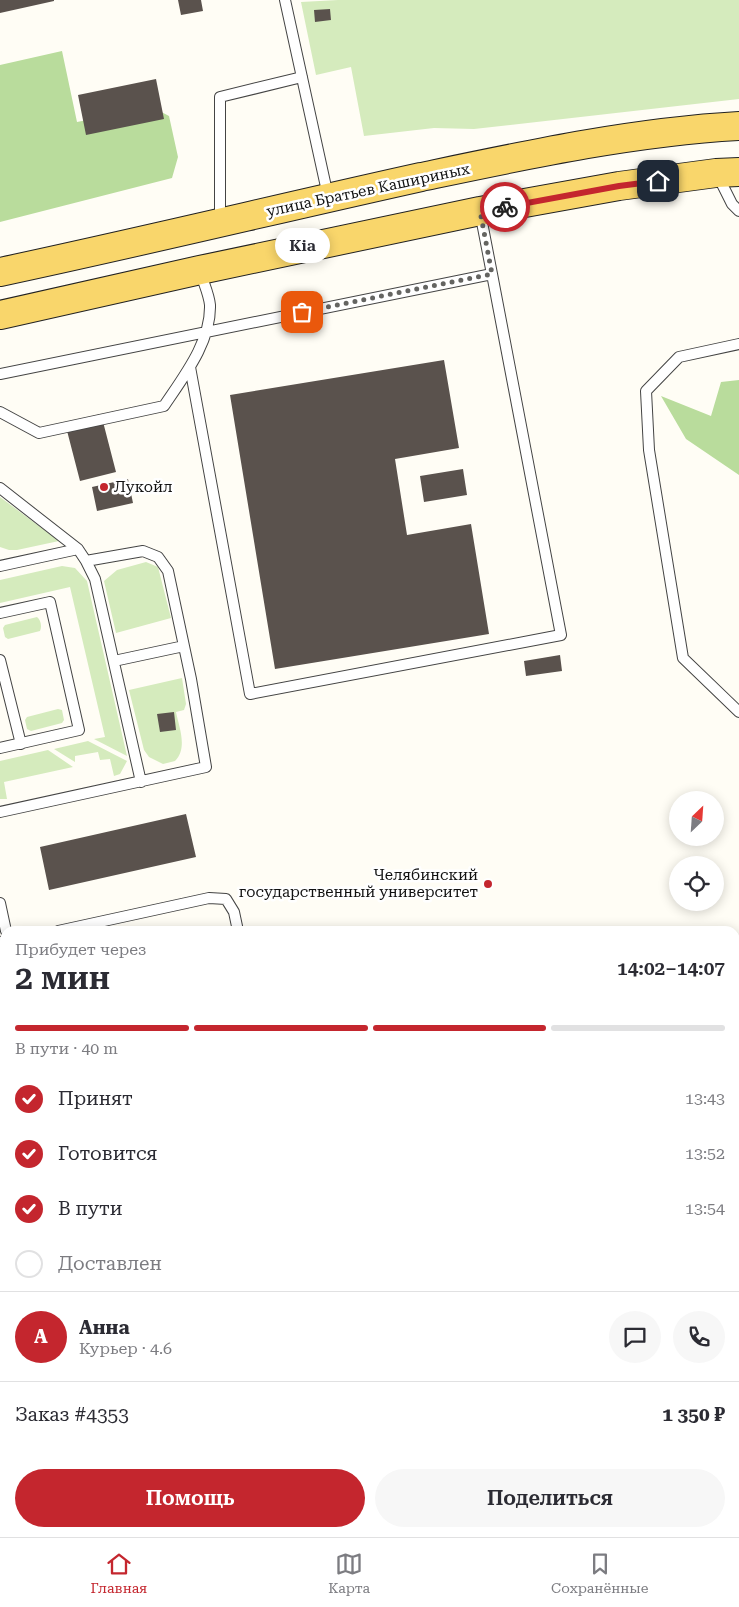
<!DOCTYPE html>
<html lang="ru">
<head>
<meta charset="utf-8">
<style>
  :root { --surface:#fff; --page:#f7f7f7; --text:#2b2b33; --muted:#7c7c81; --line:#e1e1e2; --accent:#c4262e }
  body { margin:0; font-family:"Roboto Serif",serif; background:var(--page); color:var(--text); height:100vh; display:flex; flex-direction:column; font-size:19px; white-space:nowrap }
  * { box-sizing:border-box; margin:0 }
  p { font-size:16px; color:var(--muted) }
  .icon { flex:none; width:28px; height:28px; fill:none; stroke:currentColor; stroke-width:2; stroke-linecap:round; stroke-linejoin:round }
  .map { position:relative; flex:1; overflow:hidden }
  .sheet { position:absolute; left:0px; top:926px; width:740px; height:611px; display:flex; flex-direction:column; background:var(--surface); border-radius:15px 15px 0 0; box-shadow:0 2px 12px #0003 }
  .sheet>* { flex:none }
  .needle { width:32px; rotate:25deg }
  .buttons { position:absolute; left:669px; top:791px; display:grid; gap:10px }
  .buttons a { display:grid; place-items:center; width:55px; height:55px; border-radius:50%; background:var(--surface); box-shadow:0 2px 12px #0003; font-size:25px }
  .pin { position:absolute; display:grid; place-items:center; width:42px; height:42px; color:#fff; margin:-21px; border-radius:10px; box-shadow:0 2px 8px #0006 }
  .courier { position:absolute; display:grid; place-items:center; width:50px; height:50px; margin:-25px; border:4px solid #c4262e; border-radius:50%; background:#fff; color:#222; box-shadow:0 1px 6px #0007 }
  .bubble { position:absolute; height:35px; border-radius:18px; background:var(--surface); box-shadow:0 2px 12px #0003; font-size:16px; font-weight:600; line-height:35px; text-align:center }
  .headline em { font-style:normal; font-weight:600 }
  .headline div { display:flex; flex-direction:column-reverse }
  .headline { display:flex; align-items:center; justify-content:space-between; height:85px; padding:0 15px }
  h1 { font-size:32px; font-weight:600; line-height:38px }
  .bar { display:grid; grid-template-columns:repeat(4,1fr); gap:8px 5px; align-content:center; height:60px; padding:0 15px }
  .bar i { height:6px; border-radius:4px; background:var(--line) }
  .bar .current { background:var(--accent) }
  .bar p { grid-column:span 4 }
  .line { display:flex; align-items:center; gap:12px; padding:0 15px; border-top:1px solid var(--line) }
  .line div { flex:1 }
  .round { display:grid; place-items:center; flex:none; width:52px; height:52px; border-radius:26px; background:var(--page) }
  ol { padding:0 15px; list-style:none }
  li { display:flex; align-items:center; gap:15px; height:55px }
  li p { margin-inline-start:auto }
  li .icon { padding:5px; border-radius:50%; background:var(--accent); color:#fff; stroke-width:4 }
  li:last-child { color:var(--muted) }
  li i { width:28px; height:28px; border:2px solid var(--line); border-radius:50% }
  .primary-button { display:flex; gap:10px; margin-top:auto; padding:10px 15px }
  .primary-button a { flex:1; height:58px; border-radius:30px; background:var(--accent); color:#fff; font-size:20px; font-weight:600; line-height:58px; text-align:center }
  .primary-button a+a { background:var(--page); color:var(--text) }
  .tabs { display:flex; justify-content:space-around; align-items:center; height:70px; border-top:1px solid var(--line); background:var(--surface); font-size:14px; color:var(--muted) }
  .tabs a { display:grid; justify-items:center; gap:2px }
  .tabs .current { color:var(--accent) }
  .map>svg:first-child { display:block }
  .green { fill:#d5ebbd }
  .forest { fill:#b9dc9c }
  .building { fill:#5a524d }
  .lines { fill:none; stroke-linecap:round; stroke-linejoin:round }
  .service-casing { stroke:#444; stroke-width:12 }
  .primary-casing { stroke:#222; stroke-width:30 }
  .service { stroke:#fff; stroke-width:10 }
  .primary { stroke:#f9d66b; stroke-width:28 }
  .done { stroke:#646461; stroke-width:5; stroke-dasharray:0 9 }
  .route { stroke:#c4262e; stroke-width:6 }
  .poi-dot { fill:#c4262e; stroke:#fff; stroke-width:2 }
  .labels { text-anchor:middle; stroke-width:5; stroke-linejoin:round; paint-order:stroke }
  .street-label { font-size:15px; fill:#111; stroke:#fff }
  .poi-label { font-size:15px; fill:#111; stroke:#fff; text-anchor:start }
</style>
</head>
<body>
<div class="map">
<svg width="739" height="1537" viewBox="0 0 739 1537">
  <rect width="100%" height="100%" fill="#fffdf5"/>
  <path class="green" d="M338,0H739V99L474,129L434,128L364,136L351,67L316,75L301,2Z
    M0,497L59,541L17,550H9L0,547Z
    M146,562L158,567L171,618L116,633L104,581L117,570Z
    M62,566L75,568L87,581L127,756L94,739L105,737L70,587L0,603V580Z
    M37,617C41,620 42,627 40,631L8,639L5,637L3,628L5,625Z
    M182,678L186,704L184,710L176,712C179,727 188,748 175,761L163,764L149,757L144,750L129,690Z
    M58,709L62,710L64,720L62,723L31,731L27,729L25,720L27,717Z
    M88,741L127,761L120,774L114,776L110,759L100,760L98,752L75,756V762L54,749Z
    M48,750L73,767L4,782L7,799H0V761Z"/>
  <path class="forest" d="M62,51L77,122L152,107L169,116L178,157L172,178L0,222V65Z
    M739,380V475L686,439L661,396L711,416L721,382Z"/>
  <path class="building" d="M0,0H54V1L0,13Z
    M178,0H201L203,11L181,15Z
    M330,9L331,20L315,22L314,10Z
    M156,79L164,119L86,135L78,95Z
    M444,360L459,448L395,459L407,535L471,524L489,634L275,669L230,395Z
    M101,414L116,472L80,481L65,423Z
    M463,469L467,495L424,502L420,476Z
    M128,479L133,503L97,511L92,487Z
    M560,655L562,671L526,676L524,661Z
    M174,712L176,730L160,732L157,714Z
    M186,814L196,857L49,890L40,847Z
    M0,1000L5,1019V1027L0,1028Z
    M0,1097L5,1115V1119L0,1121Z
    M0,1135L5,1153L4,1312L0,1293Z
    M55,1532H100L101,1537H56Z"/>
  <g class="lines">
    <defs>
      <path id="service" d="M285,0L328,196
        M718,176L732,204L739,211
        M220,221V97L302,77
        M739,344L679,357L646,391L649,450L683,658L739,712
        M190,367L250,694L561,635L492,274
        M0,374L492,274L480,212
        M0,412L39,433L164,406C184,376 211,342 210,305C209,294 203,282 200,271
        M0,488L78,549L86,561L95,579L141,782
        M0,566L78,549
        M0,613L50,602L79,730L0,748
        M0,660L21,744
        M114,661L184,646
        M0,812L206,767L191,679L168,571L158,557L143,551L86,561
        M0,903L6,931
        M58,931L209,898L226,899L234,912L238,931
        M0,942L5,941
        M0,1388L5,1387
        M0,1496L5,1517
        M8,1532L9,1537
        M142,1532L143,1537
        M373,1532L374,1537
        M388,1532L392,1537
        M195,1537L215,1532"/>
      <path id="primary" d="M0,272C141,242 281,208 421,177C526,155 632,132 739,126
        M0,315L200,270L480,211L619,186L716,173L739,172"/>
    </defs>
    <use href="#service" class="service-casing"/>
    <use href="#primary" class="primary-casing"/>
    <use href="#service" class="service"/>
    <use href="#primary" class="primary"/>
  </g>
  <g class="lines">
    <path class="done" d="M302,312L492,274L480,211L505,207"/>
    <path class="route" d="M505,207L619,186L658,181"/>
  </g>
  <g class="poi-dot">
    <circle cx="104" cy="487" r="5"/>
    <circle cx="488" cy="884" r="5"/>
  </g>
  <g class="labels">
    <g class="street-label">
      <text transform="translate(368 190) rotate(-12)" y="5">улица Братьев Кашириных</text>
    </g>
    <g class="poi-label">
      <text x="114" y="492">Лукойл</text>
      <text x="478" y="880" text-anchor="end">Челябинский<tspan x="478" dy="17">государственный университет</tspan></text>
    </g>
  </g>
</svg>
<div class="buttons">
<a><svg class="needle" viewBox="-14 -14 28 28"><path d="M0-13l5 13h-10z" fill="#e53935"/><path d="M0 13l5-13h-10z" fill="#7c7c81"/></svg></a>
<a><svg class="icon" aria-label="locate" viewBox="0 0 24 24"><circle cx="12" cy="12" r="6"/><path d="M12 2v4M12 18v4M2 12h4M18 12h4"/></svg></a>
</div>
<div class="pin" style="left:302px;top:312px;background:#ea580c"><svg class="icon" aria-label="bag" viewBox="0 0 24 24"><path d="M5 8h14l-1 12H6zM9 8a3 3 0 0 1 6 0"/></svg></div>
<div class="pin" style="left:658px;top:181px;background:#1f2937"><svg class="icon" aria-label="home" viewBox="0 0 24 24"><path d="M3 11l9-7 9 7M6 9v11h12V9"/></svg></div>
<div class="courier" style="left:505px;top:207px"><svg class="icon" aria-label="bike" viewBox="0 0 24 24"><circle cx="6" cy="16" r="4"/><circle cx="18" cy="16" r="4"/><path d="M6 16l4-8h5l3 8M10 8l3 8H6M13 5h3"/></svg></div>
<div class="bubble" style="left:275px;top:228px;width:55px">Kia</div>
<section class="sheet">
<div class="headline"><div><h1>2 мин</h1><p>Прибудет через</p></div><em>14:02–14:07</em></div>
<div class="bar"><i class="current"></i><i class="current"></i><i class="current"></i><i></i><p>В пути · 40 m</p></div>
<ol>
<li><svg class="icon" aria-label="check" viewBox="0 0 24 24"><path d="M5 12l5 5 9-10"/></svg>Принят<p>13:43</p></li>
<li><svg class="icon" aria-label="check" viewBox="0 0 24 24"><path d="M5 12l5 5 9-10"/></svg>Готовится<p>13:52</p></li>
<li><svg class="icon" aria-label="check" viewBox="0 0 24 24"><path d="M5 12l5 5 9-10"/></svg>В пути<p>13:54</p></li>
<li><i></i>Доставлен</li>
</ol>
<div class="line" style="height:90px"><b class="round" style="background:var(--accent);color:#fff">А</b><div><b>Анна</b><p>Курьер · 4.6</p></div><a class="round"><svg class="icon" aria-label="chat" viewBox="0 0 24 24"><path d="M4 5h16v11H9l-5 4z"/></svg></a><a class="round"><svg class="icon" aria-label="phone" viewBox="0 0 24 24"><path d="M5 4h4l2 5-3 2q2 4 5 5l2-3 5 2v4C11 20 4 13 5 4z"/></svg></a></div>
<div class="line" style="height:65px"><div>Заказ #4353</div><b>1 350 ₽</b></div>
<div class="primary-button"><a>Помощь</a><a>Поделиться</a></div>
</section>
</div>
<nav class="tabs">
<a class="current"><svg class="icon" aria-label="home" viewBox="0 0 24 24"><path d="M3 11l9-7 9 7M6 9v11h12V9"/></svg>Главная</a>
<a><svg class="icon" aria-label="map" viewBox="0 0 24 24"><path d="M3 6l6-2 6 2 6-2v14l-6 2-6-2-6 2zM9 4v14M15 6v14"/></svg>Карта</a>
<a><svg class="icon" aria-label="saved" viewBox="0 0 24 24"><path d="M7 4h10v16l-5-4-5 4z"/></svg>Сохранённые</a>
</nav>
</body>
</html>
